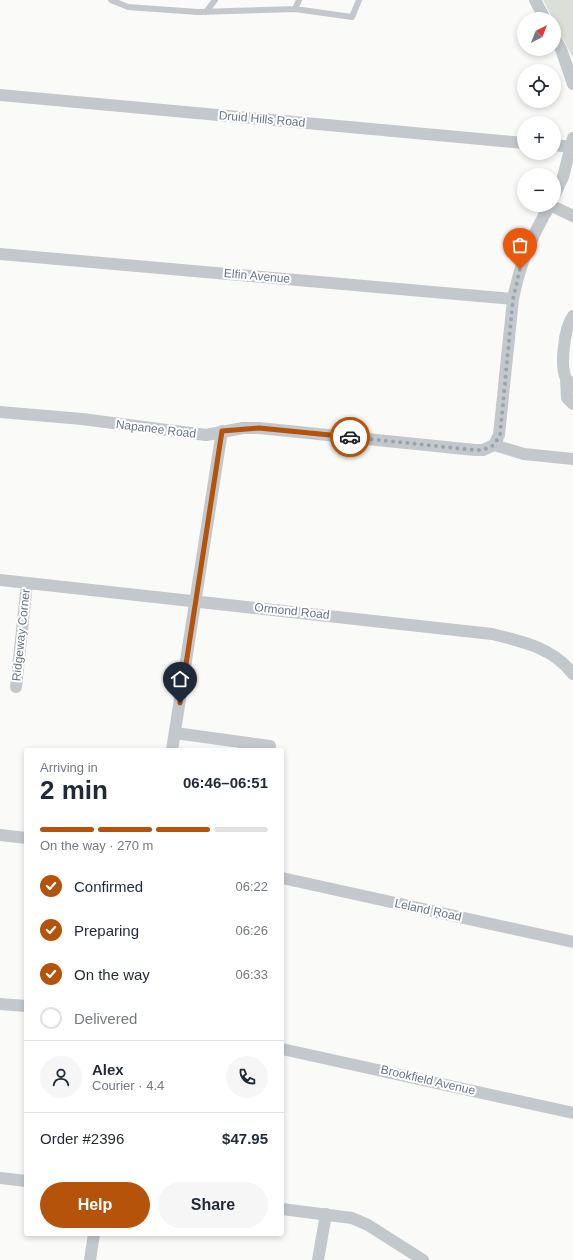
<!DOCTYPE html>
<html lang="en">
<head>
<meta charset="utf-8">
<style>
  :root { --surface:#fff; --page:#f6f6f7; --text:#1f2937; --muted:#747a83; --line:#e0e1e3; --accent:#b45309 }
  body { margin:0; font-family:Arial,sans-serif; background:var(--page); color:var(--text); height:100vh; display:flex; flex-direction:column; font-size:15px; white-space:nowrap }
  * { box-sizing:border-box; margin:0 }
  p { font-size:13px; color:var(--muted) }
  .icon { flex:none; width:22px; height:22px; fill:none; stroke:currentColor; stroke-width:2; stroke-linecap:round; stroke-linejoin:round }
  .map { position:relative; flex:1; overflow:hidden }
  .sheet { position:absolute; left:24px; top:748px; width:260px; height:488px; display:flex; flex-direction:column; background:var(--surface); border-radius:4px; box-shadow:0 2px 6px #0003 }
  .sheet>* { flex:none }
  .needle { width:26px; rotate:42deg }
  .controls { position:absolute; left:517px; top:12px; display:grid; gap:8px }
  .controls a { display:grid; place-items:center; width:44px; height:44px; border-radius:50%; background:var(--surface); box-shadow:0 2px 6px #0003; font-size:20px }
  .pin { position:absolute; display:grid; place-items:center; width:34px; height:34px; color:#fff; margin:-41px -17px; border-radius:50% 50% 50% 0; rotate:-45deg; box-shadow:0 0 4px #0007 }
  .pin .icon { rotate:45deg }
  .courier { position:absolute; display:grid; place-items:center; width:40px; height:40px; margin:-20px; border:3px solid #b45309; border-radius:50%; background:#fff; color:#222; box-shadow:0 1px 5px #0007 }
  .summary em { font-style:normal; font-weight:700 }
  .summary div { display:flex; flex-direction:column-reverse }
  .summary { display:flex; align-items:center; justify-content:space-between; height:68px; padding:0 16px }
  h1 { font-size:26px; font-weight:700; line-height:30px }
  .bar { display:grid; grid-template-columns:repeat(4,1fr); gap:6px 4px; align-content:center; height:48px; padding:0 16px }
  .bar i { height:5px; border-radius:3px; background:var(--line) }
  .bar .active { background:var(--accent) }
  .bar p { grid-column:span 4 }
  .line { display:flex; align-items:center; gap:10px; padding:0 16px; border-top:1px solid var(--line) }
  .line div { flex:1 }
  .round { display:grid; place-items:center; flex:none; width:42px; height:42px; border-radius:21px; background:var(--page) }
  ol { padding:0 16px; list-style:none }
  li { display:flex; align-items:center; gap:12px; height:44px }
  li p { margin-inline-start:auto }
  li .icon { padding:4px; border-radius:50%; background:var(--accent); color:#fff; stroke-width:4 }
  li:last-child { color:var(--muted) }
  li i { width:22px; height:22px; border:2px solid var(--line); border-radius:50% }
  .button { display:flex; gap:8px; margin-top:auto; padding:8px 16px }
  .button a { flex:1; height:46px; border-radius:24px; background:var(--accent); color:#fff; font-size:16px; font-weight:700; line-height:46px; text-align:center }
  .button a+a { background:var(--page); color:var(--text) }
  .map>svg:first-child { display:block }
  .green { fill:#dadfd7 }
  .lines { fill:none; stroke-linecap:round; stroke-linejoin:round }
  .service { stroke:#c3c8cc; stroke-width:6 }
  .minor { stroke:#c3c8cc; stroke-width:12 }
  .done { stroke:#99a4ac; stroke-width:4; stroke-dasharray:0 7.2 }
  .route { stroke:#b45309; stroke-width:5 }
  .labels { text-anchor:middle; stroke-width:4; stroke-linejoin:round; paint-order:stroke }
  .street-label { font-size:12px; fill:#657683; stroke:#fff }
</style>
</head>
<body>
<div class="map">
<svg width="573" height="1260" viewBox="0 0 573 1260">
  <rect width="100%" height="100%" fill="#fafaf8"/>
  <path class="green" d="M543,0H573V58Z"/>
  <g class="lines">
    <path class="service" d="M111,0L128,7L198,12L295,9L352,17L359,0
      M295,9L299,0
      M206,12L215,0"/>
    <path class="minor" d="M535,0L545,19
      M554,36L561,49L573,84
      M0,95L524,143
      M554,145L571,147
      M554,196L563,177L573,138
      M550,205L573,216
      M0,254L513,299
      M573,316C564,328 560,365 566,379C568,381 571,384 573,386
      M566,379L567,398L573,404
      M0,412L82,419L206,435L243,428H259L475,450H483L494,445L524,454L573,459
      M494,445L499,435L513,299C520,263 532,236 550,205
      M0,580L492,634C522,641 553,648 573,674
      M16,687L27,583
      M175,733L270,746
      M172,750L222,431
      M0,835L26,838
      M282,878L573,942
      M0,1004L26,1006
      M282,1049L573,1113
      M0,1178L26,1181
      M282,1209L352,1218L368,1225L423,1260
      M90,1260L94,1234
      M318,1260L326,1214"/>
  </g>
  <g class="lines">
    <path class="done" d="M350,437L475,450H483L494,445L500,435L513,299L520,269"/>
    <path class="route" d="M180,703L222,431L259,428L350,437"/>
  </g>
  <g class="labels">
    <g class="street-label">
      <text transform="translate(262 119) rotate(5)" y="4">Druid Hills Road</text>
      <text transform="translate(257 276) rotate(5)" y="4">Elfin Avenue</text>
      <text transform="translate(156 429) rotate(7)" y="4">Napanee Road</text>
      <text transform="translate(292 611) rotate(6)" y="4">Ormond Road</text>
      <text transform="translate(21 635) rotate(-84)" y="4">Ridgeway Corner</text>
      <text transform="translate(428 910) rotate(12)" y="4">Leland Road</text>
      <text transform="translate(428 1080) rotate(13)" y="4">Brookfield Avenue</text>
    </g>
  </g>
</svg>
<div class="controls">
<a><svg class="needle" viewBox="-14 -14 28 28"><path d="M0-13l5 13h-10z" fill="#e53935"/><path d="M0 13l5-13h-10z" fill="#747a83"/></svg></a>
<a><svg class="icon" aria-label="locate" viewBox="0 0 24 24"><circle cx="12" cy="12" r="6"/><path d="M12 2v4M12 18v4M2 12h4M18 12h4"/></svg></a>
<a>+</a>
<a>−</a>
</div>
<div class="pin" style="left:520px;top:269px;background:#ea580c"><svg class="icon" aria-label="bag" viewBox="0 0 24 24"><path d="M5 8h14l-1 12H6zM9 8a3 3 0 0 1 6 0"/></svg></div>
<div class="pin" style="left:180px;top:703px;background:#1f2937"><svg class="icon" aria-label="home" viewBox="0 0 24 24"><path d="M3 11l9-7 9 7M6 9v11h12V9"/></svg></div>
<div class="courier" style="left:350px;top:437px"><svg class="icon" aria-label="car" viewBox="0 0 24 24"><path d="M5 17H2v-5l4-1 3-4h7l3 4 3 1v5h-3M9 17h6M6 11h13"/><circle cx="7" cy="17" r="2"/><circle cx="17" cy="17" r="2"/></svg></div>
<section class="sheet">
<div class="summary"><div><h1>2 min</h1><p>Arriving in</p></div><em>06:46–06:51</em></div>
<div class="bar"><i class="active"></i><i class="active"></i><i class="active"></i><i></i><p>On the way · 270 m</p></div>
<ol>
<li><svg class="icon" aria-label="check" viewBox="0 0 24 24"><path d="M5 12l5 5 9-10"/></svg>Confirmed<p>06:22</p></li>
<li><svg class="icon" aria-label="check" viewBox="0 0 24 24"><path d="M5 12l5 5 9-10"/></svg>Preparing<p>06:26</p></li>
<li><svg class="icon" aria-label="check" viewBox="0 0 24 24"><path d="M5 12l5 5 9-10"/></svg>On the way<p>06:33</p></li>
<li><i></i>Delivered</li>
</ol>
<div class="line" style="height:72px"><a class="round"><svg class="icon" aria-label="person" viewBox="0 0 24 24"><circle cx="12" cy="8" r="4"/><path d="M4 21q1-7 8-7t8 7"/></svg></a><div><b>Alex</b><p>Courier · 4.4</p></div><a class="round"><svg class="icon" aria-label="phone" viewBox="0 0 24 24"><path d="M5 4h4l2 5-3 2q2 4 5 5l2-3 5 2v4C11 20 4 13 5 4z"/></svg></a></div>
<div class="line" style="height:52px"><div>Order #2396</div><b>$47.95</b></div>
<div class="button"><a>Help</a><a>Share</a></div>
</section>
</div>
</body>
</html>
